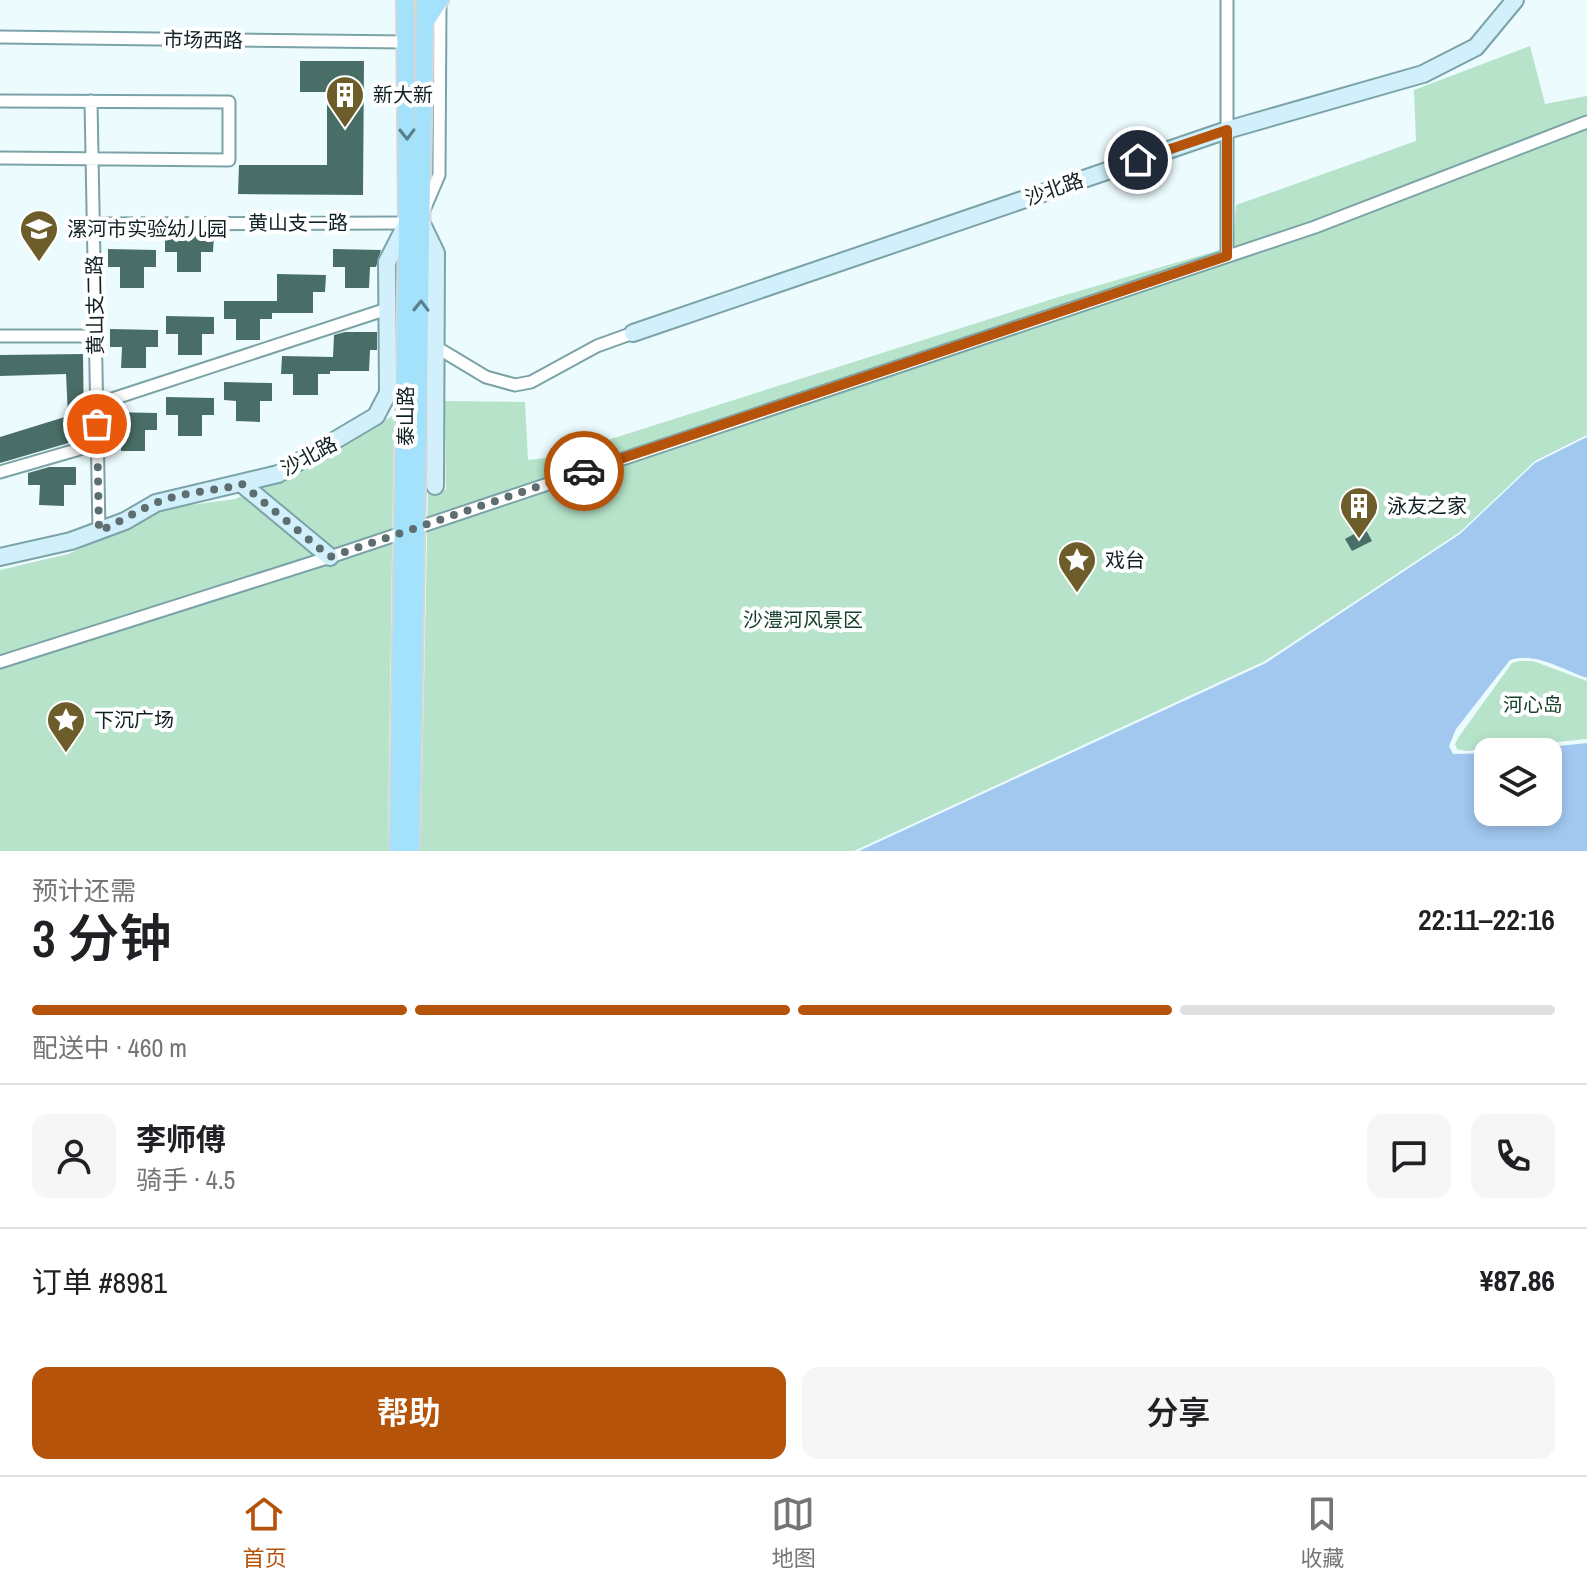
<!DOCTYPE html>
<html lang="zh">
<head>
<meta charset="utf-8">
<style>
  :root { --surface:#fff; --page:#f6f6f6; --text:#202124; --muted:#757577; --line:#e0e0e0; --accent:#b45309 }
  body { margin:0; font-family:"Archivo Narrow","Noto Sans SC",sans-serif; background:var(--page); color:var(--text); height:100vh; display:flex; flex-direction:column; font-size:30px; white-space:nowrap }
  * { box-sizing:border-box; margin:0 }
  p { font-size:26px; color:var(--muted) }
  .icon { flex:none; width:44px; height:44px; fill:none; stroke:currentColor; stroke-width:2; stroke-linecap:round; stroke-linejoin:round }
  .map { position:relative; height:851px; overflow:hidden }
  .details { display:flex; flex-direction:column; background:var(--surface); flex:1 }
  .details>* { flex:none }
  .controls { position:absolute; left:1474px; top:738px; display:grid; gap:16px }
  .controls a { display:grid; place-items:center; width:88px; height:88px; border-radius:16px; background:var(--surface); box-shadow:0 4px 12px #0003; font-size:40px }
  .pin { position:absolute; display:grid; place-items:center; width:68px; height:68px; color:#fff; margin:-34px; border:4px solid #fff; border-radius:50%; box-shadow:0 2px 8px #0007 }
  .courier { position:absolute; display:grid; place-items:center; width:80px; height:80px; margin:-40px; border:6px solid #b45309; border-radius:50%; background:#fff; color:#222; box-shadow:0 2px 10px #0007 }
  .summary em { font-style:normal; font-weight:600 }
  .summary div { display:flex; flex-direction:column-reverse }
  .summary { display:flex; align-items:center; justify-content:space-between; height:136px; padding:0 32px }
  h1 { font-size:52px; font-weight:600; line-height:60px }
  .bar { display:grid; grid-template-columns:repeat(4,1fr); gap:12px 8px; align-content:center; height:96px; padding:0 32px }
  .bar i { height:10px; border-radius:6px; background:var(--line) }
  .bar .selected { background:var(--accent) }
  .bar p { grid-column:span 4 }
  .line { display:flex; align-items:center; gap:20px; padding:0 32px; border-top:2px solid var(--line) }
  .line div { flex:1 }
  .round { display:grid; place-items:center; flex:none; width:84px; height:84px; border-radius:16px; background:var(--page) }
  .action { display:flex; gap:16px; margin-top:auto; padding:16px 32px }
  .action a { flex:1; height:92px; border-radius:16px; background:var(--accent); color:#fff; font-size:32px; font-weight:600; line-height:92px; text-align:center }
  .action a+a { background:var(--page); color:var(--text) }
  .menu { display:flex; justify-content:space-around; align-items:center; height:112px; border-top:2px solid var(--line); background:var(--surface); font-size:22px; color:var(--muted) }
  .menu a { display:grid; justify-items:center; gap:4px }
  .menu .selected { color:var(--accent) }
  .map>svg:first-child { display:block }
  .green { fill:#b6e3c9 }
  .water { fill:#a2c8f0 }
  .building { fill:#496e67 }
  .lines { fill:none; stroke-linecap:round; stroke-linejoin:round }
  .street-casing { stroke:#7ba3a7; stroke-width:15 }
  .secondary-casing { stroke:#7ba3a7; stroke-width:20 }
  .primary-casing { stroke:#d4d7d7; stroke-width:20 }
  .street { stroke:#fff; stroke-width:11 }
  .secondary { stroke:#d2f0fc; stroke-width:16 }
  .primary { stroke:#a4e1fa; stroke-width:16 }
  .oneway { stroke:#5a818e }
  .done { stroke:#5e6e70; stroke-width:8; stroke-dasharray:0 14.4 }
  .route { stroke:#b45309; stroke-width:10 }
  .labels { text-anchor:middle; stroke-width:8; stroke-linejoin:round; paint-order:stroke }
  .street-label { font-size:20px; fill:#112123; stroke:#fff }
  .poi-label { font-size:20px; fill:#112123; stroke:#fff; text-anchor:start }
  .park-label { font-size:20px; fill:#17412c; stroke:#fff }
</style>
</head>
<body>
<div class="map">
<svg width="1587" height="851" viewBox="0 0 1587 851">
  <rect width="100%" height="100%" fill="#ecfcfe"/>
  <path class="green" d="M1530,46L1545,104L1587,96V435L1535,461L1460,532L1265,661L854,851H0V570L68,554L168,508L235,499L279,479L394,415L388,831L421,833L428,489L446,490L445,401L525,402L528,460L554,457L1062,296L1233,246L1236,205L1416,141L1414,90Z
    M1519,661H1533L1587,681V739L1466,751L1457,749L1455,744L1460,735L1512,663Z"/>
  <path class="water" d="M1587,437V678C1564,670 1534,651 1510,660L1456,729L1449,746L1453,754L1488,753V812H1548V752H1503L1587,743V851H859L1266,663L1460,534L1535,463Z"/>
  <path class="building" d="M300,61H364L363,195L238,194L239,165H327V92H300Z
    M165,233L214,234L213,252H201V272H177V252H165Z
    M108,249L156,250V267H144V288H120V267H108Z
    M333,249L381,250L376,267H370L369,288H345V267H333Z
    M277,274L326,275L325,292H313V313H272V319H260V340H236V319H224V301H277Z
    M166,316L214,317V334H202V355H178V334H166Z
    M110,329L158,330V347H146V368H121L122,347H110Z
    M345,332H377V350H370L369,371H330V374H318V395H293V374H281L282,356L333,357L334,335Z
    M83,354L84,430H66L72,442L0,463V437L68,416L66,374L0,376V355Z
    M224,382L272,383V401H260V422L236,421V401L224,400Z
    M166,397L214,398V415H202V436H178V415H166Z
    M109,412L157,413V430H145V451H121V430H109Z
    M49,467H76V485H64V506L39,505L40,485H28V473Z
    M1365,528L1372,541L1352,551L1345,539Z"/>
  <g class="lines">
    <defs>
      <path id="street" d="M0,37L406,42
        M0,101L229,102V160L0,158
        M91,101L99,531
        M424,210L439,175L440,4
        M93,224L407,223
        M1227,256V0
        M0,336H95
        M436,347L486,377L515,385L531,382L597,346L633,333
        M97,404L387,309
        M0,472L97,444
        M0,662L330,557L1315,227L1587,122"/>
      <path id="secondary" d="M422,224L436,253L435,486
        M633,333L1227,130L1423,74L1476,47L1515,0
        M242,484L330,557
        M0,557L71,541L125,521L156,503L278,474L376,416L388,393L387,262L407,223"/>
      <path id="primary" d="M425,23L440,0
        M398,851L407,223L405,0
        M411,851L425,0"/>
    </defs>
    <use href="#street" class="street-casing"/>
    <use href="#secondary" class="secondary-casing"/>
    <use href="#primary" class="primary-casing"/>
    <use href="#street" class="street"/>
    <use href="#secondary" class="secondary"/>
    <use href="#primary" class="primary"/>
  </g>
  <defs><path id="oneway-chevron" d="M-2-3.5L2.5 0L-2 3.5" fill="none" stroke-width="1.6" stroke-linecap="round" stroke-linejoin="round" transform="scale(2)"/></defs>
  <g class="oneway">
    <use href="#oneway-chevron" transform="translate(407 134) rotate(89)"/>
    <use href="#oneway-chevron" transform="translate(421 306) rotate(-89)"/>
  </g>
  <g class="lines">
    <path class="done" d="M97,424L99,531C119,523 136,511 156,503C183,491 213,492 242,484L330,557L584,471"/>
    <path class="route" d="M584,471L1227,256V130L1138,160"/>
  </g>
  <defs>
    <symbol id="building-pin" viewBox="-11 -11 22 30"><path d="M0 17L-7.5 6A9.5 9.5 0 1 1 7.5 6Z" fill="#6d5d2b" stroke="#fff"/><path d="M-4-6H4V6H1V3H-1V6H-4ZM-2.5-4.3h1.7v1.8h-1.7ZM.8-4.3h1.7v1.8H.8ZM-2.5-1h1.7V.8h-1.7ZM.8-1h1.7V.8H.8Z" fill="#fff"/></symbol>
    <symbol id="school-pin" viewBox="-11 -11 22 30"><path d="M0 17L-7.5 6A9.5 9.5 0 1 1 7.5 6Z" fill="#6d5d2b" stroke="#fff"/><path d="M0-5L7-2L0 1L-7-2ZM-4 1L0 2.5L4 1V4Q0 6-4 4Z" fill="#fff"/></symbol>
    <symbol id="sight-pin" viewBox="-11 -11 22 30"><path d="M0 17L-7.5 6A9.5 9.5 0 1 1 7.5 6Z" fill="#6d5d2b" stroke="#fff"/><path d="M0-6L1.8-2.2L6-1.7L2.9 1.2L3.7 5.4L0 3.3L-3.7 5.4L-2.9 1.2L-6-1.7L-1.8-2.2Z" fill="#fff"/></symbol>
  </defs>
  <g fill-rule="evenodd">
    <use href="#building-pin" x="323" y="73" width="44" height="60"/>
    <use href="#school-pin" x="17" y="207" width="44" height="60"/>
    <use href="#building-pin" x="1337" y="484" width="44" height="60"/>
    <use href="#sight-pin" x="1055" y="538" width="44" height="60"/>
    <use href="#sight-pin" x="44" y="698" width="44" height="60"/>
  </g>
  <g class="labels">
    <g class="street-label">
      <text transform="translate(203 40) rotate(1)" y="7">市场西路</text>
      <text transform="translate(1054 189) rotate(-19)" y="7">沙北路</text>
      <text x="298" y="230">黄山支一路</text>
      <text transform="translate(95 305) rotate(-91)" y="7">黄山支二路</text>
      <text transform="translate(406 416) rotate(-90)" y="7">泰山路</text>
      <text transform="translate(309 456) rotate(-28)" y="7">沙北路</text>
    </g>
    <g class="poi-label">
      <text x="373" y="102">新大新</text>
      <text x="67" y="236">漯河市实验幼儿园</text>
      <text x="1387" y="513">泳友之家</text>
      <text x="1105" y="567">戏台</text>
      <text x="94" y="727">下沉广场</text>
    </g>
    <g class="park-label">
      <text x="803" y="627">沙澧河风景区</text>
      <text x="1533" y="712">河心岛</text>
    </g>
  </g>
</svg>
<div class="controls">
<a><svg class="icon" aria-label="layers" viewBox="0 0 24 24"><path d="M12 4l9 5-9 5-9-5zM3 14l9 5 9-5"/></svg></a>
</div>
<div class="pin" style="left:97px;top:424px;background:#ea580c"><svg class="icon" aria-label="bag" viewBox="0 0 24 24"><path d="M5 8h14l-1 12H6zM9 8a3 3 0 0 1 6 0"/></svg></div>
<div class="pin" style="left:1138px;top:160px;background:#1f2937"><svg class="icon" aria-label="home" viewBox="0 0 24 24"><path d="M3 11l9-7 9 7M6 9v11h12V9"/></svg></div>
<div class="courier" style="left:584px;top:471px"><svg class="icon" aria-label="car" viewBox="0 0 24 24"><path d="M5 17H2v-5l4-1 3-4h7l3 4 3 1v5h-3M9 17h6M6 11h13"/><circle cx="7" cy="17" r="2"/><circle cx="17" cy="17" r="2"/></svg></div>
</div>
<section class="details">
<div class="summary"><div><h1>3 分钟</h1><p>预计还需</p></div><em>22:11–22:16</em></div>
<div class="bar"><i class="selected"></i><i class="selected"></i><i class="selected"></i><i></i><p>配送中 · 460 m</p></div>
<div class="line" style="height:144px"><a class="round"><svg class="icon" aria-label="person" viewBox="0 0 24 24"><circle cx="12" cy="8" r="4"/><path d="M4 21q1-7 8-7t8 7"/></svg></a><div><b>李师傅</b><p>骑手 · 4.5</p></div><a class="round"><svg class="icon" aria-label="chat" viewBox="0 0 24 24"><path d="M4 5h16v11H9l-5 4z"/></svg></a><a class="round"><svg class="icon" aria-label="phone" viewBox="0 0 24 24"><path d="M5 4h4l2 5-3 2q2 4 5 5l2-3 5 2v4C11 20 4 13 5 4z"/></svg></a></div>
<div class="line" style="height:104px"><div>订单 #8981</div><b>¥87.86</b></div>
<div class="action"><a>帮助</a><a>分享</a></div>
</section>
<nav class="menu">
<a class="selected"><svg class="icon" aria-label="home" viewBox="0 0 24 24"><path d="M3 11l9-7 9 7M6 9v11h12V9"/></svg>首页</a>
<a><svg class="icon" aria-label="map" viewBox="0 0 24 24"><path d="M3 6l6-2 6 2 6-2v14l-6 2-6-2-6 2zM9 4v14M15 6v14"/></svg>地图</a>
<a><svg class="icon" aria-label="saved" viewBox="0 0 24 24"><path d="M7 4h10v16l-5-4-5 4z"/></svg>收藏</a>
</nav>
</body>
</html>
